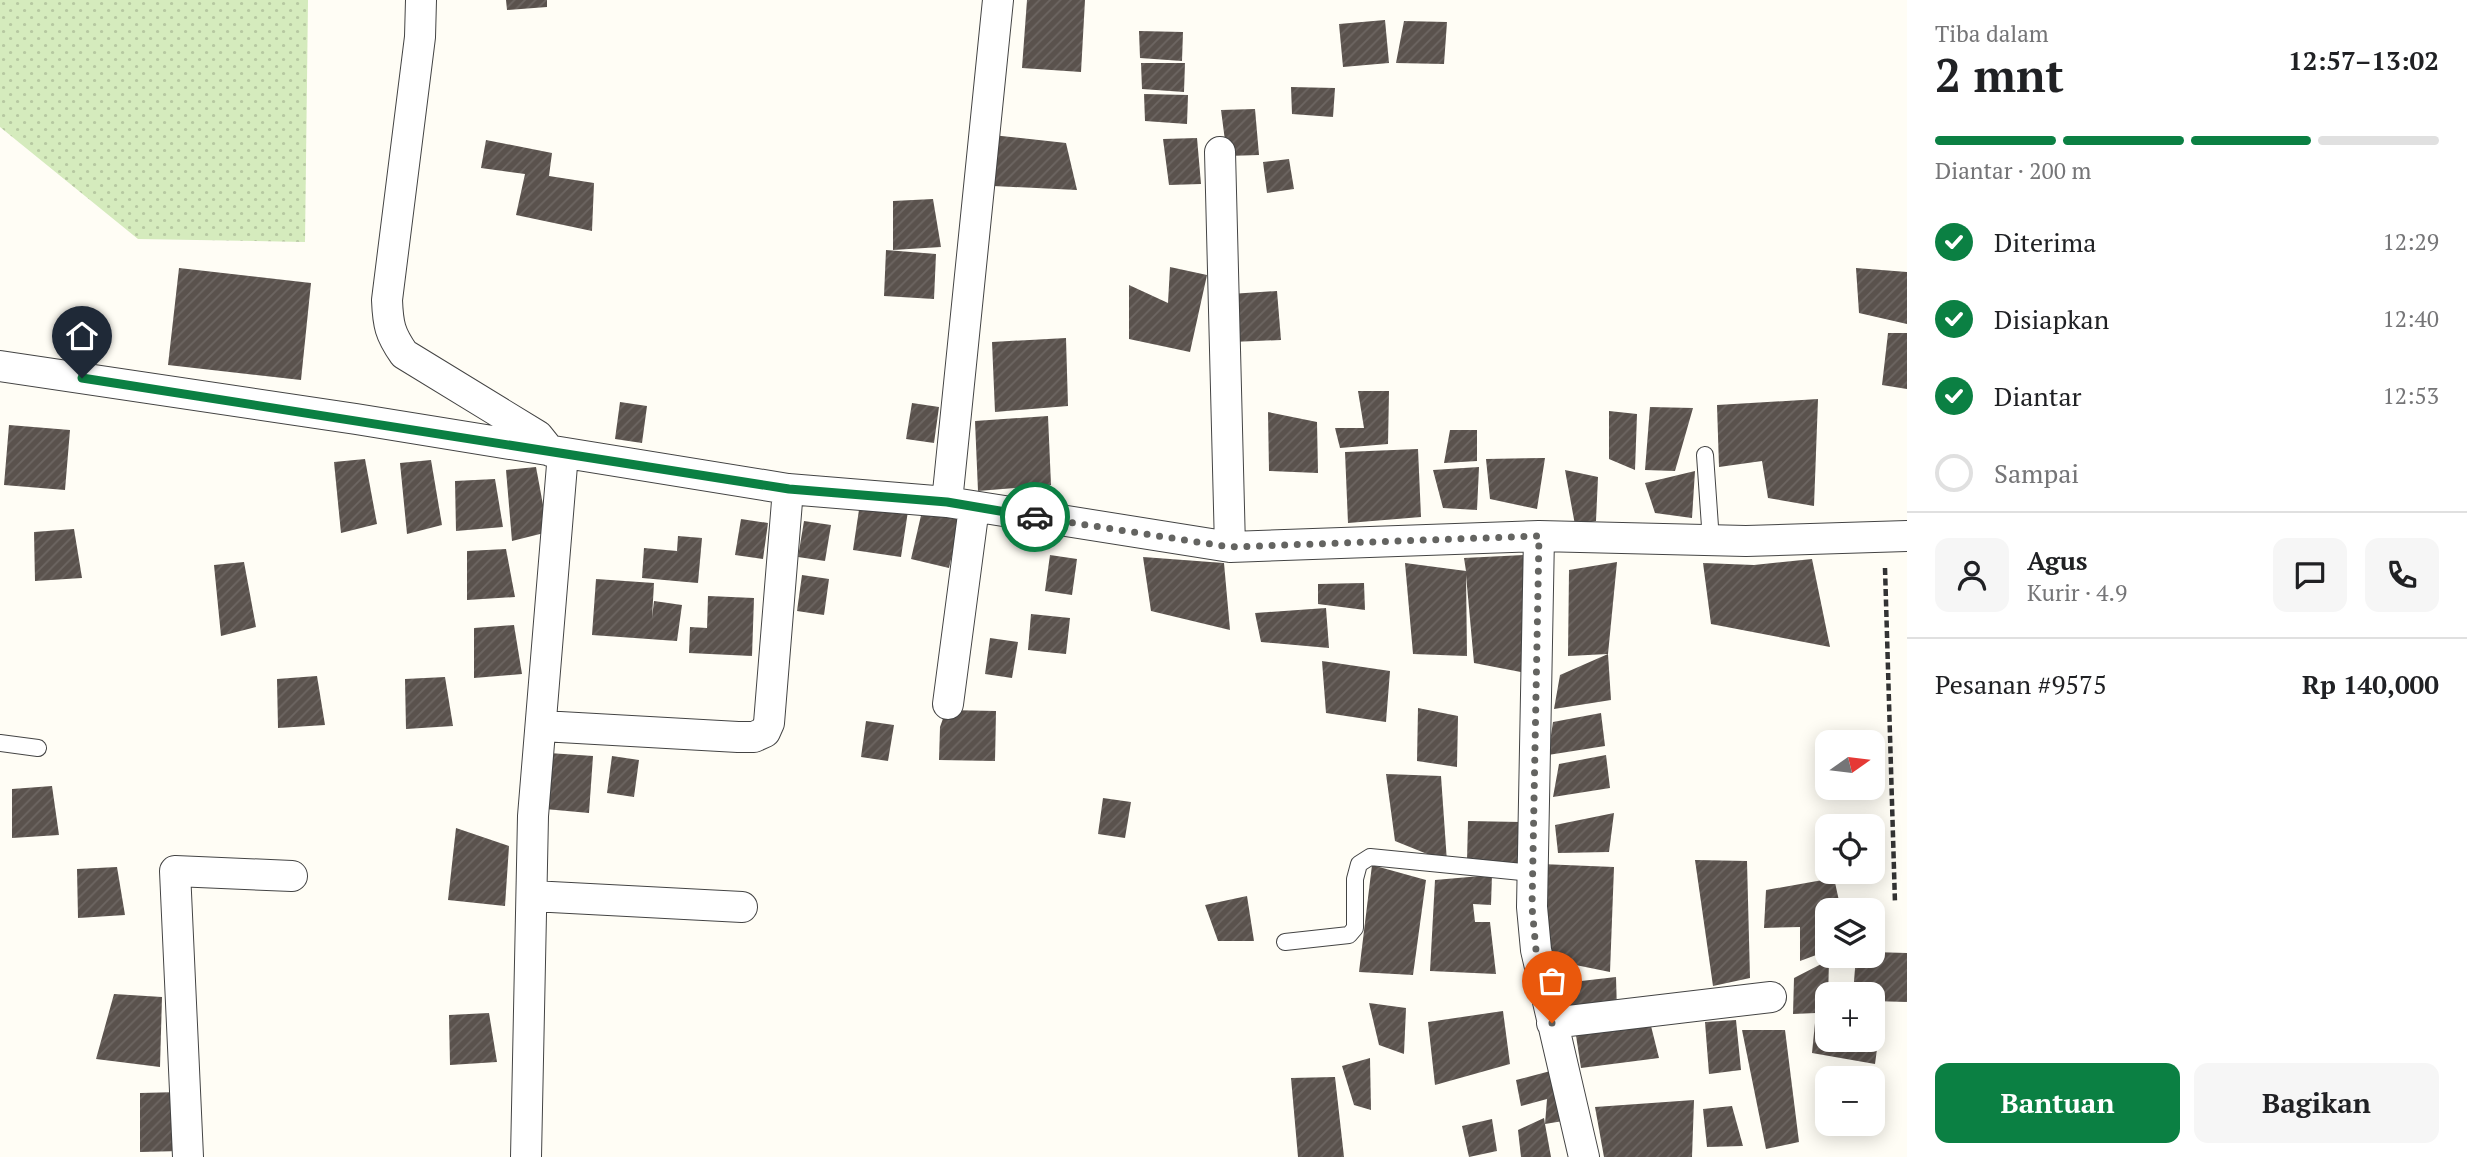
<!DOCTYPE html>
<html lang="id">
<head>
<meta charset="utf-8">
<style>
  :root { --surface:#fff; --page:#f6f6f6; --text:#202124; --muted:#757577; --line:#e0e0e0; --accent:#0b8043 }
  body { margin:0; font-family:"PT Serif",serif; background:var(--page); color:var(--text); height:100vh; display:flex; flex-direction:column; font-size:26px; white-space:nowrap }
  * { box-sizing:border-box; margin:0 }
  p { font-size:23px; color:var(--muted) }
  .icon { flex:none; width:38px; height:38px; fill:none; stroke:currentColor; stroke-width:2; stroke-linecap:round; stroke-linejoin:round }
  .map { position:relative; flex:1; overflow:hidden }
  .panel { display:flex; flex-direction:column; background:var(--surface); width:560px }
  .panel>* { flex:none }
  .needle { width:46px; rotate:76deg }
  .buttons { position:absolute; left:1815px; top:730px; display:grid; gap:14px }
  .buttons a { display:grid; place-items:center; width:70px; height:70px; border-radius:14px; background:var(--surface); box-shadow:0 4px 18px #0003; font-size:35px }
  .pin { position:absolute; display:grid; place-items:center; width:60px; height:60px; color:#fff; margin:-72px -30px; border-radius:50% 50% 50% 0; rotate:-45deg; box-shadow:0 0 7px #0007 }
  .pin .icon { rotate:45deg }
  .courier { position:absolute; display:grid; place-items:center; width:70px; height:70px; margin:-35px; border:5px solid #0b8043; border-radius:50%; background:#fff; color:#222; box-shadow:0 2px 9px #0007 }
  .summary em { font-style:normal; font-weight:700 }
  .summary div { display:flex; flex-direction:column-reverse }
  .summary { display:flex; align-items:center; justify-content:space-between; height:119px; padding:0 28px }
  h1 { font-size:46px; font-weight:700; line-height:52px }
  .bar { display:grid; grid-template-columns:repeat(4,1fr); gap:10px 7px; align-content:center; height:84px; padding:0 28px }
  .bar i { height:9px; border-radius:5px; background:var(--line) }
  .bar .current { background:var(--accent) }
  .bar p { grid-column:span 4 }
  .line { display:flex; align-items:center; gap:18px; padding:0 28px; border-top:2px solid var(--line) }
  .line div { flex:1 }
  .round { display:grid; place-items:center; flex:none; width:74px; height:74px; border-radius:14px; background:var(--page) }
  ol { padding:0 28px; list-style:none }
  li { display:flex; align-items:center; gap:21px; height:77px }
  li p { margin-inline-start:auto }
  li .icon { padding:7px; border-radius:50%; background:var(--accent); color:#fff; stroke-width:4 }
  li:last-child { color:var(--muted) }
  li i { width:38px; height:38px; border:4px solid var(--line); border-radius:50% }
  .button { display:flex; gap:14px; margin-top:auto; padding:14px 28px }
  .button a { flex:1; height:80px; border-radius:14px; background:var(--accent); color:#fff; font-size:28px; font-weight:700; line-height:80px; text-align:center }
  .button a+a { background:var(--page); color:var(--text) }
  main { display:flex; flex:1; min-height:0 }
  .map>svg:first-child { display:block }
  .grass { fill:url(#grass-dots) }
  .building { fill:url(#building-hatch) }
  .lines { fill:none; stroke-linecap:round; stroke-linejoin:round }
  .lane-casing { stroke:#444; stroke-width:18 }
  .street-casing { stroke:#444; stroke-width:32 }
  .path { stroke:#333; stroke-width:4.5; stroke-dasharray:7 3.5; stroke-linecap:butt }
  .lane { stroke:#fff; stroke-width:16 }
  .street { stroke:#fff; stroke-width:30 }
  .done { stroke:#646461; stroke-width:7; stroke-dasharray:0 12.6 }
  .route { stroke:#0b8043; stroke-width:9 }
</style>
</head>
<body>
<main>
<div class="map">
<svg width="1907" height="1157" viewBox="0 0 1907 1157">
  <defs>
    <pattern id="grass-dots" width="8" height="8" patternUnits="userSpaceOnUse" patternTransform="scale(1.75)"><rect width="8" height="8" fill="#d5ebbd"/><path d="M2 2h.1M6 6h.1" fill="none" stroke="#b6c8a1" stroke-width="1.8" stroke-linecap="round"/></pattern>
    <pattern id="building-hatch" width="6" height="6" patternUnits="userSpaceOnUse" patternTransform="scale(1.75)"><rect width="6" height="6" fill="#5a524d"/><path d="M-1 1l2-2M0 6l6-6M5 7l2-2" fill="none" stroke="#6d6662"/></pattern>
  </defs>
  <rect width="100%" height="100%" fill="#fffdf5"/>
  <path class="grass" d="M0,0H308L305,242L138,239L0,127Z"/>
  <path class="building" d="M506,0H547V7L507,10Z
    M1027,0H1085L1081,72L1022,68Z
    M1385,20L1389,63L1343,67L1339,24Z
    M1404,21L1447,22L1444,64L1396,63Z
    M1139,31L1183,32L1182,61L1140,58Z
    M1141,63H1185L1184,92L1142,89Z
    M1291,87L1335,88L1333,117L1292,114Z
    M1144,94L1188,95L1187,124L1145,121Z
    M1255,109L1259,155L1227,156L1221,110Z
    M992,135L1066,143L1077,190L993,186Z
    M1197,138L1201,184L1169,185L1163,139Z
    M486,140L552,153L549,176L594,183L592,231L516,215L525,174L481,168Z
    M1289,159L1294,189L1267,193L1263,162Z
    M933,199L941,247L893,250V201Z
    M886,250L936,254L934,299L884,296Z
    M1170,267L1207,275L1190,352L1129,339V285L1168,303Z
    M179,268L311,283L301,380L168,365Z
    M1856,268L1907,272V324L1859,313Z
    M1277,291L1281,340L1232,342L1230,294Z
    M1888,333H1907V389L1882,385Z
    M1066,338L1068,406L995,412L992,342Z
    M1358,391H1389L1388,444L1340,448L1335,428H1364Z
    M1818,399L1814,506L1768,498L1762,461L1719,467L1717,405Z
    M620,402L647,406L642,443L615,439Z
    M912,403L939,407L934,443L906,439Z
    M1650,407L1693,408L1675,471L1645,470Z
    M1609,411L1637,414L1635,470L1609,459Z
    M1268,412L1317,422L1318,473L1269,471Z
    M1048,416L1051,485L978,491L975,421Z
    M9,425L70,430L65,490L4,485Z
    M1450,430H1477V461L1444,463Z
    M1418,449L1421,517L1348,523L1345,452Z
    M1545,458L1537,509L1490,499L1486,459Z
    M365,459L377,524L341,533L334,462Z
    M431,460L442,525L407,534L400,463Z
    M536,467L548,532L512,541L506,470Z
    M1479,467L1477,510L1443,508L1433,470Z
    M1565,470L1598,477L1596,521L1575,525Z
    M1695,471L1692,518L1655,513L1645,483Z
    M495,479L503,527L456,531L455,481Z
    M860,503L908,511L901,557L853,550Z
    M922,511L960,520L949,568L911,559Z
    M741,519L768,523L763,559L735,555Z
    M804,521L831,525L825,561L798,557Z
    M74,529L82,578L35,581L34,532Z
    M678,536L702,538L698,583L642,578L644,548L677,551Z
    M506,549L515,597L467,600V551Z
    M1050,555L1077,559L1072,595L1045,591Z
    M1524,555L1526,673L1474,663L1466,575L1467,656L1413,654L1405,563L1466,571L1464,558Z
    M1143,557L1224,563L1230,630L1151,611Z
    M1812,559L1830,647L1711,624L1703,563L1754,565Z
    M244,562L256,627L221,636L214,565Z
    M1617,562L1608,654L1568,656L1569,570Z
    M802,575L829,579L824,615L797,611Z
    M596,579L654,583L652,618L654,601L682,605L677,641L592,635Z
    M1364,583L1365,610L1318,604V584Z
    M708,596L754,598L752,656L689,653L690,627L707,628Z
    M1326,608L1329,648L1261,642L1255,613Z
    M1031,614L1070,618L1066,654L1028,650Z
    M514,625L522,674L474,678V628Z
    M990,638L1018,642L1012,678L985,674Z
    M1608,654L1611,700L1554,709L1560,675Z
    M1322,661L1390,671L1386,722L1326,713Z
    M317,676L325,725L278,728L277,679Z
    M445,677L453,726L406,729L405,679Z
    M1418,708L1458,716L1457,767L1417,761Z
    M946,710L996,711L995,761L939,760L940,727Z
    M1601,713L1605,746L1548,755L1553,722Z
    M866,721L894,725L888,761L861,757Z
    M549,753L593,756L589,813L545,809Z
    M1606,755L1610,788L1553,797L1559,764Z
    M612,756L639,760L634,797L607,793Z
    M1386,774L1441,776L1447,862L1395,841Z
    M52,786L59,835L12,838V789Z
    M1103,798L1131,802L1125,838L1098,834Z
    M1614,813L1609,852L1558,853L1555,825Z
    M1468,821L1521,822L1520,867L1467,861Z
    M456,828L509,846L505,906L448,900Z
    M1695,860L1747,861L1750,978L1713,986Z
    M1541,864L1614,867L1610,972L1541,958Z
    M1372,865L1426,880L1413,975L1359,972Z
    M117,867L125,915L78,918L77,869Z
    M1492,875L1491,905L1473,904L1475,922H1490L1496,974L1430,971L1435,880Z
    M1834,878L1841,910H1827V951L1800,961V927L1764,928L1766,890Z
    M1247,896L1254,941H1218L1205,905Z
    M1872,952L1907,953V1002L1872,1001V994H1853L1856,956H1872Z
    M1829,960L1827,1040H1872V1018L1881,1019L1875,1064L1812,1053L1816,1013L1793,1014L1794,978Z
    M1616,977L1617,1011L1562,1016L1555,984Z
    M114,994L162,997L160,1067L96,1059Z
    M1369,1003L1406,1008L1404,1054L1379,1045Z
    M1503,1011L1510,1064L1435,1085L1428,1022Z
    M489,1013L497,1062L450,1065L449,1015Z
    M1736,1020L1741,1070L1709,1074L1705,1022Z
    M1651,1026L1659,1058L1581,1068L1575,1029Z
    M1742,1030H1785L1799,1142L1766,1149Z
    M1370,1058L1371,1110L1354,1105L1342,1066Z
    M1558,1069L1569,1120L1545,1124L1551,1157H1521L1518,1130L1544,1118L1545,1124L1547,1099L1521,1106L1516,1080Z
    M1335,1077L1344,1157H1298L1291,1078Z
    M180,1092L181,1151L140,1152V1093Z
    M1694,1100L1692,1157H1604L1595,1107Z
    M1732,1106L1743,1146L1707,1147L1703,1109Z
    M1492,1119L1497,1151L1469,1157L1462,1126Z"/>
  <g class="lines">
    <defs>
      <path id="lane" d="M1705,455L1711,541
        M0,743L38,748
        M1285,942L1349,935L1355,928V879L1359,864L1370,857L1532,873"/>
      <path id="street" d="M421,0L420,37L387,300C388,325 390,334 404,354L538,436L550,451
        M1220,152L1230,547
        M0,366L356,419L788,489L947,502L1230,547L1539,536L1746,541L1907,536
        M947,502L998,0
        M1539,536L1532,907L1536,950L1584,1157
        M948,704L974,507
        M542,726L738,737H754L765,732L769,723L788,489
        M532,896L742,907
        M1552,1023L1771,997
        M188,1157L175,871L292,876
        M526,1157L533,816L563,453"/>
    </defs>
    <use href="#lane" class="lane-casing"/>
    <use href="#street" class="street-casing"/>
    <path class="path" d="M1885,568L1895,903"/>
    <use href="#lane" class="lane"/>
    <use href="#street" class="street"/>
  </g>
  <g class="lines">
    <path class="done" d="M1035,517L1230,547L1539,536L1532,907L1536,950L1552,1023"/>
    <path class="route" d="M82,378L789,489L947,502L1035,517"/>
  </g>
</svg>
<div class="buttons">
<a><svg class="needle" viewBox="-14 -14 28 28"><path d="M0-13l5 13h-10z" fill="#e53935"/><path d="M0 13l5-13h-10z" fill="#757577"/></svg></a>
<a><svg class="icon" aria-label="locate" viewBox="0 0 24 24"><circle cx="12" cy="12" r="6"/><path d="M12 2v4M12 18v4M2 12h4M18 12h4"/></svg></a>
<a><svg class="icon" aria-label="layers" viewBox="0 0 24 24"><path d="M12 4l9 5-9 5-9-5zM3 14l9 5 9-5"/></svg></a>
<a>+</a>
<a>−</a>
</div>
<div class="pin" style="left:1552px;top:1023px;background:#ea580c"><svg class="icon" aria-label="bag" viewBox="0 0 24 24"><path d="M5 8h14l-1 12H6zM9 8a3 3 0 0 1 6 0"/></svg></div>
<div class="pin" style="left:82px;top:378px;background:#1f2937"><svg class="icon" aria-label="home" viewBox="0 0 24 24"><path d="M3 11l9-7 9 7M6 9v11h12V9"/></svg></div>
<div class="courier" style="left:1035px;top:517px"><svg class="icon" aria-label="car" viewBox="0 0 24 24"><path d="M5 17H2v-5l4-1 3-4h7l3 4 3 1v5h-3M9 17h6M6 11h13"/><circle cx="7" cy="17" r="2"/><circle cx="17" cy="17" r="2"/></svg></div>
</div>
<section class="panel">
<div class="summary"><div><h1>2 mnt</h1><p>Tiba dalam</p></div><em>12:57–13:02</em></div>
<div class="bar"><i class="current"></i><i class="current"></i><i class="current"></i><i></i><p>Diantar · 200 m</p></div>
<ol>
<li><svg class="icon" aria-label="check" viewBox="0 0 24 24"><path d="M5 12l5 5 9-10"/></svg>Diterima<p>12:29</p></li>
<li><svg class="icon" aria-label="check" viewBox="0 0 24 24"><path d="M5 12l5 5 9-10"/></svg>Disiapkan<p>12:40</p></li>
<li><svg class="icon" aria-label="check" viewBox="0 0 24 24"><path d="M5 12l5 5 9-10"/></svg>Diantar<p>12:53</p></li>
<li><i></i>Sampai</li>
</ol>
<div class="line" style="height:126px"><a class="round"><svg class="icon" aria-label="person" viewBox="0 0 24 24"><circle cx="12" cy="8" r="4"/><path d="M4 21q1-7 8-7t8 7"/></svg></a><div><b>Agus</b><p>Kurir · 4.9</p></div><a class="round"><svg class="icon" aria-label="chat" viewBox="0 0 24 24"><path d="M4 5h16v11H9l-5 4z"/></svg></a><a class="round"><svg class="icon" aria-label="phone" viewBox="0 0 24 24"><path d="M5 4h4l2 5-3 2q2 4 5 5l2-3 5 2v4C11 20 4 13 5 4z"/></svg></a></div>
<div class="line" style="height:91px"><div>Pesanan #9575</div><b>Rp 140,000</b></div>
<div class="button"><a>Bantuan</a><a>Bagikan</a></div>
</section>
</main>
</body>
</html>
